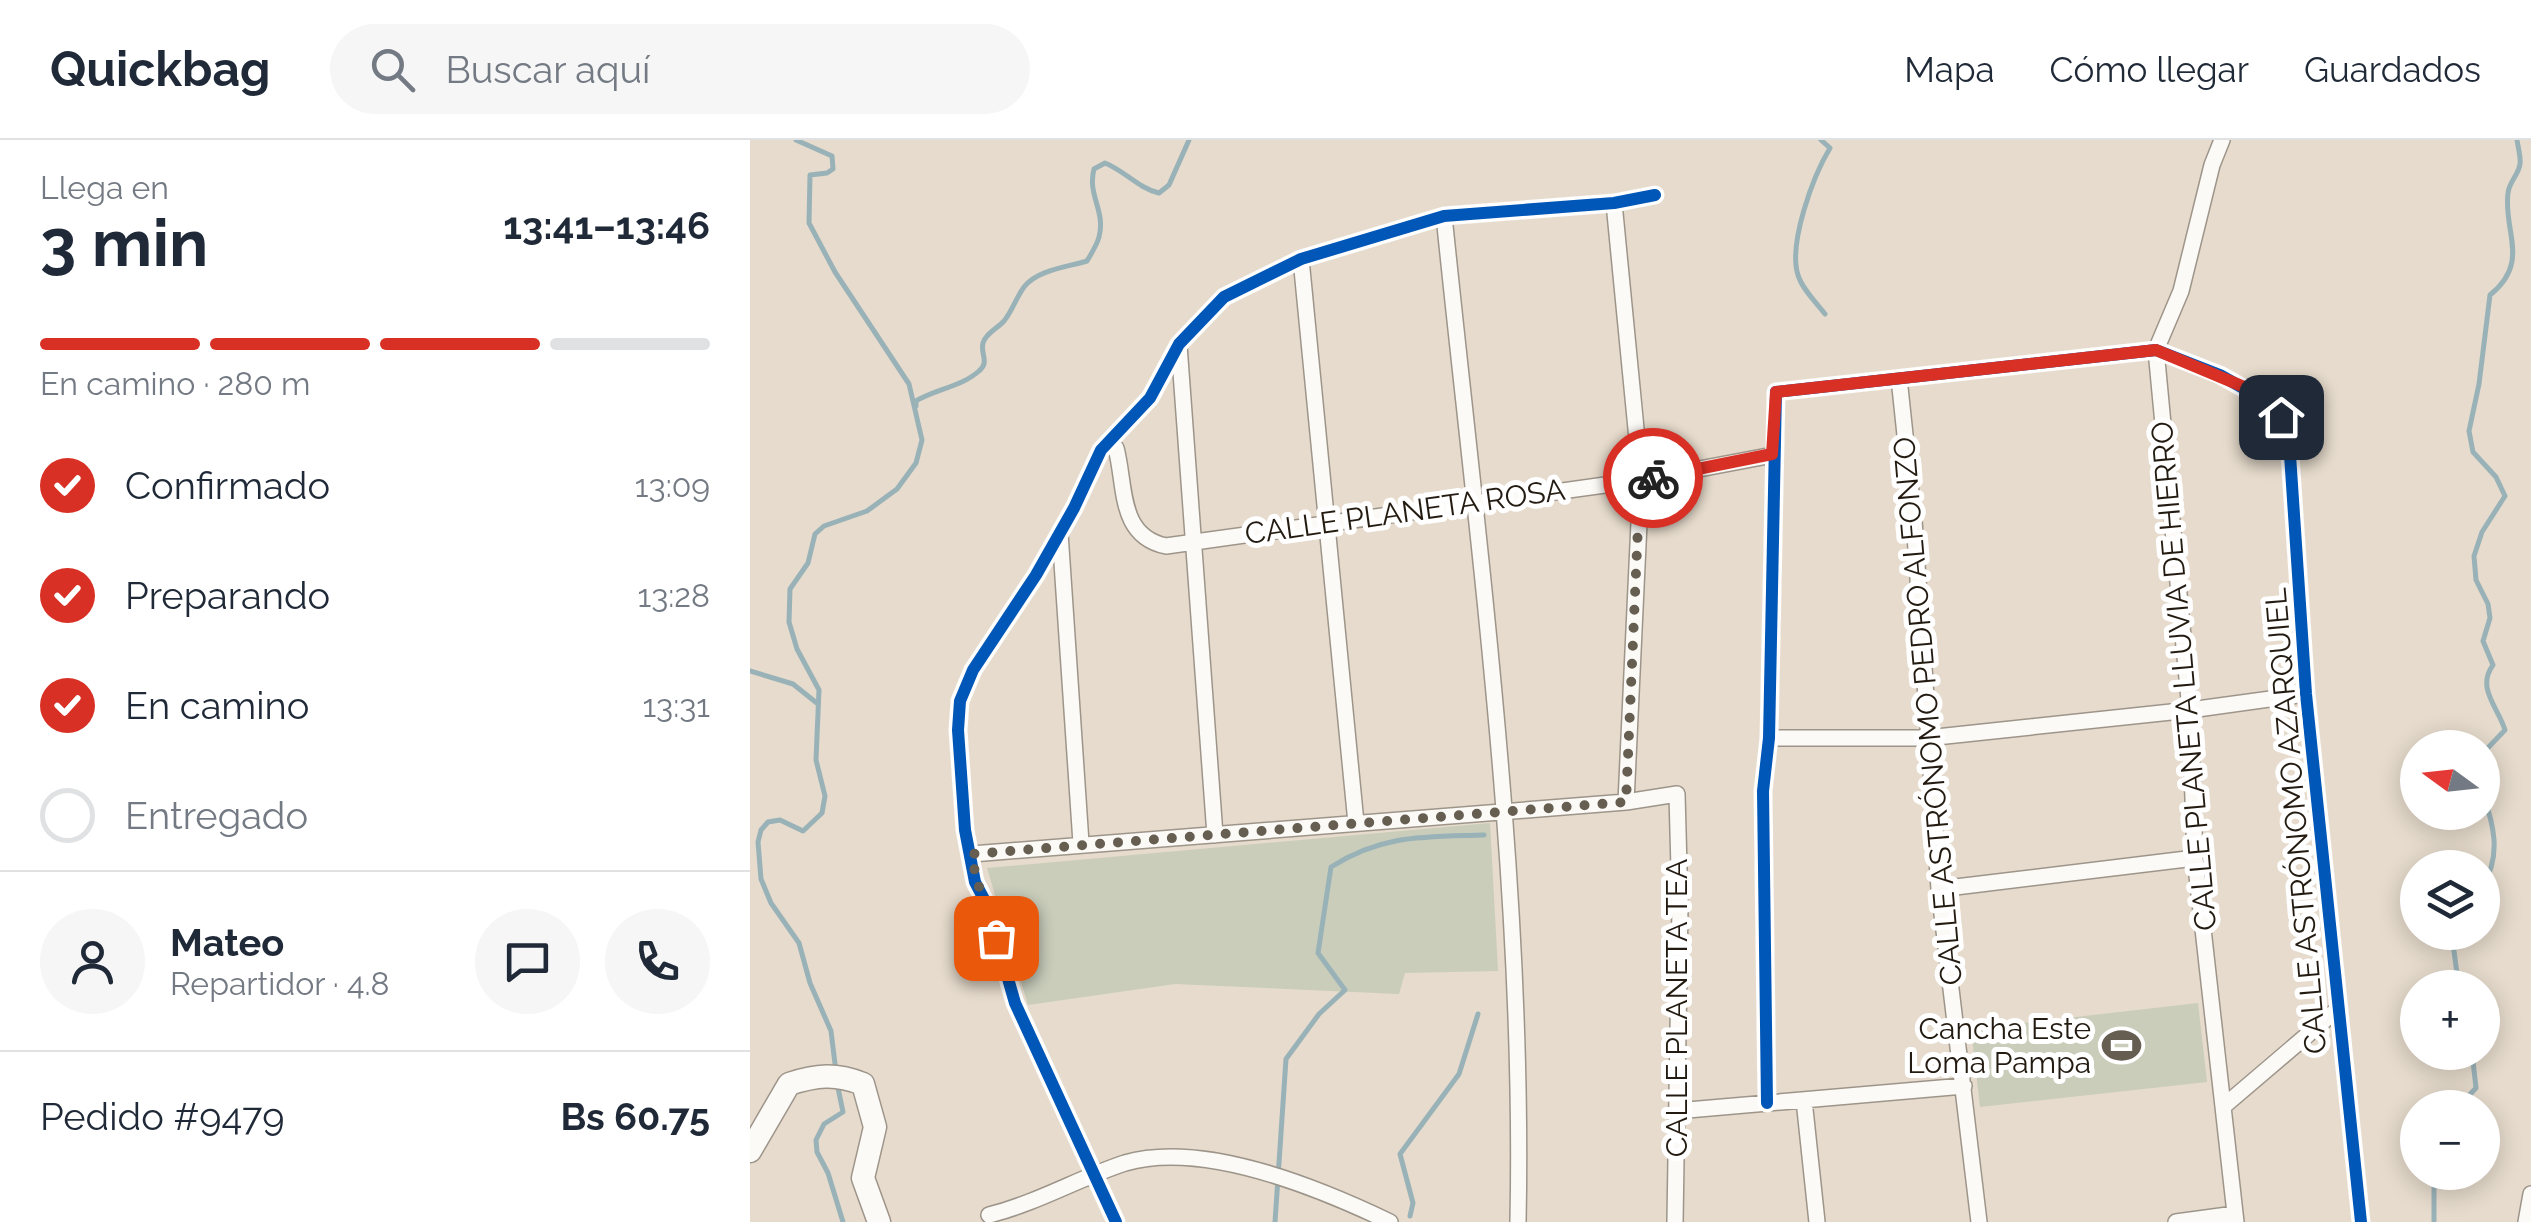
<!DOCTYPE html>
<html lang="es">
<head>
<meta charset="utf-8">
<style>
  :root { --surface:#fff; --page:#f6f6f7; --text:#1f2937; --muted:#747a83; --line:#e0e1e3; --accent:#d93025 }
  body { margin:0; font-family:Raleway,sans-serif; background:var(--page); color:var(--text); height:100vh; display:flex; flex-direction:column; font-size:38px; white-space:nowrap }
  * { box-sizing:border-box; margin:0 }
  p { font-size:32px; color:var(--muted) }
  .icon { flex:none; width:55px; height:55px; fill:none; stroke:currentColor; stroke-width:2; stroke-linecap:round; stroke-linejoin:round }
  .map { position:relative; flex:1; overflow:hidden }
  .details { display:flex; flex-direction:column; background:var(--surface); width:750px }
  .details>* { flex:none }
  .needle { width:65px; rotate:285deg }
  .fabs { position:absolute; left:1650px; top:590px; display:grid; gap:20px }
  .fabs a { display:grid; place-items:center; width:100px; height:100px; border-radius:50%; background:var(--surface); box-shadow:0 5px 25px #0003; font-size:50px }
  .pin { position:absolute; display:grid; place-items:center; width:85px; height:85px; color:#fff; margin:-42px; border-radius:20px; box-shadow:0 5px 15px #0006 }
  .courier { position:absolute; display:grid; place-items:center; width:100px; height:100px; margin:-50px; border:8px solid #d93025; border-radius:50%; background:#fff; color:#222; box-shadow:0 2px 12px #0007 }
  .headline em { font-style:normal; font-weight:700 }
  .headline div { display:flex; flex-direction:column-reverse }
  .headline { display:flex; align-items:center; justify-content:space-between; height:170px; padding:0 40px }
  h1 { font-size:65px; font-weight:700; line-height:75px }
  .bar { display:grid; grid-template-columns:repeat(4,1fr); gap:15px 10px; align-content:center; height:120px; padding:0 40px }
  .bar i { height:12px; border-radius:8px; background:var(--line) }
  .bar .selected { background:var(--accent) }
  .bar p { grid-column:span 4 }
  .line { display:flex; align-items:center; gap:25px; padding:0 40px; border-top:2px solid var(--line) }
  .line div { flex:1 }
  .round { display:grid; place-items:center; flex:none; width:105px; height:105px; border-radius:52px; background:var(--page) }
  ol { padding:0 40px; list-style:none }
  li { display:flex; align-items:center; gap:30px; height:110px }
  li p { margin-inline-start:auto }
  li .icon { padding:10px; border-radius:50%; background:var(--accent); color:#fff; stroke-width:4 }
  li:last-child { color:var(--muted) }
  li i { width:55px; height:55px; border:5px solid var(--line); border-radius:50% }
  header { display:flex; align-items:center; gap:60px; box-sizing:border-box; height:140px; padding:0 50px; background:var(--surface); border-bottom:2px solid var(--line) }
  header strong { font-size:48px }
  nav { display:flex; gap:55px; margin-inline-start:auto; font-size:35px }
  .search { width:700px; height:90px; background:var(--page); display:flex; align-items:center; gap:25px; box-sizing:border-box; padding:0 35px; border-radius:55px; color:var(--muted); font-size:38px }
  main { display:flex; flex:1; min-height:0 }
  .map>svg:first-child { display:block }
  .green { fill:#c9cdba }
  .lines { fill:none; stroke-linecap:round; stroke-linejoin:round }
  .stream { stroke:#99b2b8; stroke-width:5 }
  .street-casing { stroke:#9e958a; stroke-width:18 }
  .secondary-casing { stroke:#9e958a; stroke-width:25 }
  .street { stroke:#fbfaf7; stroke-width:15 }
  .secondary { stroke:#fbfaf7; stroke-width:22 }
  .cycleway-casing { stroke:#fff; stroke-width:19 }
  .cycleway { stroke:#0057b8; stroke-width:12 }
  .done { stroke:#675e52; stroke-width:10; stroke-dasharray:0 18 }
  .route { stroke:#d93025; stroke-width:12 }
  .labels { text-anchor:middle; stroke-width:10; stroke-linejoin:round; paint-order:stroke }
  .street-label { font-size:30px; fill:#231b11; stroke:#fff }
  .poi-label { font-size:30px; fill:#231b11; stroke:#fff; text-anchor:end }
</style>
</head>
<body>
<header>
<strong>Quickbag</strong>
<div class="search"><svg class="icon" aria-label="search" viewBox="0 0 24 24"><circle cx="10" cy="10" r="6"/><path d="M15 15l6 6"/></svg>Buscar aquí</div>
<nav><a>Mapa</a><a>Cómo llegar</a><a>Guardados</a></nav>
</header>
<main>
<section class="details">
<div class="headline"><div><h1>3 min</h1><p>Llega en</p></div><em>13:41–13:46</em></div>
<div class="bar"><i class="selected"></i><i class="selected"></i><i class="selected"></i><i></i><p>En camino · 280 m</p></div>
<ol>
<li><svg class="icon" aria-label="check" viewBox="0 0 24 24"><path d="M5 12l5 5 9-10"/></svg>Confirmado<p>13:09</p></li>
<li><svg class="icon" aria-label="check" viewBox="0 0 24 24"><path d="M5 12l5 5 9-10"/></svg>Preparando<p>13:28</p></li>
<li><svg class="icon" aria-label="check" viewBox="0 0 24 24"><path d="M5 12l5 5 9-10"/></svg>En camino<p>13:31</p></li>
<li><i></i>Entregado</li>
</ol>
<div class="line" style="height:180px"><a class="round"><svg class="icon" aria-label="person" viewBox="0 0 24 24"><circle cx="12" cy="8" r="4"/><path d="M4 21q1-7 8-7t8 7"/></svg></a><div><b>Mateo</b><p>Repartidor · 4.8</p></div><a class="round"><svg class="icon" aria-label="chat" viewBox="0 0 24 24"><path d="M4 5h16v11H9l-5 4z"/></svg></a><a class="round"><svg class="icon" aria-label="phone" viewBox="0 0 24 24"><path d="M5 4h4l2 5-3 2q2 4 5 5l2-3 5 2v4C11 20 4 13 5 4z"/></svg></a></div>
<div class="line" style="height:130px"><div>Pedido #9479</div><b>Bs 60.75</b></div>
</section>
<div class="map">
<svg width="1781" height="1082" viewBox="0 0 1781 1082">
  <rect width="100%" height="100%" fill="#e6dbcc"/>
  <path class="green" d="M740,683L748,831L655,833L649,854L425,844L278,865L237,728Z
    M1448,863L1457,942L1230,967L1221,889Z"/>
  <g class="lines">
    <path class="stream" d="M46,0L82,16L83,29L77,33L60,35L59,83L85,132L159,244L172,300L166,323L147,349L117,371L74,386L65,394L58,423L40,449L39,482L47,509L69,550L66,620L75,656L72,673L53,691L30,680L18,682L11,690L8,702L11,739L21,763L49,803L60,843L81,891L86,932
      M1071,0L1080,8C1063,36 1038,104 1048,135C1052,149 1066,162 1075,174
      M166,266V261C186,249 211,247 229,231C240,222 230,214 233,203C235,194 248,188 254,181C262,171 266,158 274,147C287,130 317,127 337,121C341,114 347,105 349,97C356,71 337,55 344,29L355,23C375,31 388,48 409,53L419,45L439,0
      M0,531L43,544L68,564
      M1732,614L1755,590C1748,567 1726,548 1743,525L1733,501L1740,478L1738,464L1726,440L1724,416L1732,392L1755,356L1746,337L1723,312L1719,291L1729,244L1740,155C1781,122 1753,92 1758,53C1759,42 1769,34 1770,24C1771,17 1768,7 1767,0
      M1732,652C1744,684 1752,716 1732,747
      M1708,792L1703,804L1709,848
      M87,943L93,972L74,984L66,1000L67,1012L78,1033L93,1082
      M1707,968L1726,948L1722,912
      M1684,1032V1082
      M660,1076L663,1063L650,1014L709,934L728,874
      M525,1082L536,919L569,874L595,850L568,813L581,727C633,694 675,697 734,695"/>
    <defs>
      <path id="street" d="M1472,0L1462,25L1431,151L1406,210L1440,570L1445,718L1486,1082
        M864,63L891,340L876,662
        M694,76C728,408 775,749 768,1082
        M551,119L606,683
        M429,205L465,695
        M1149,238L1164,380L1189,749L1229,1082
        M358,304L366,308C376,346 368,396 416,406L891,340L1023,315
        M310,393L331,703
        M1019,598H1177L1440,570L1556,554
        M222,714L876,662L927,654L930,766L925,1082
        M1189,749L1445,718
        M1054,960L1067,1082
        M1017,963L1013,651L1019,598L1026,252L1406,210L1470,235L1518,262L1531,277L1539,300L1556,554L1611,1082
        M1474,966L1589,868
        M926,971L1214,946
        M239,1075C287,1063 329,1038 375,1023C454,1000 569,1048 640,1082
        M366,1082L265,863L237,765L225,742L215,690L208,590L210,561L223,530L286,435L324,368L351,310L400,258L429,204L474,157L551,119L694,76L864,63L905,55
        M1426,1082L1485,1074
        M1776,1082L1781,1054"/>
      <path id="secondary" d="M0,1011L39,944C66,935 86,933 113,944L125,987L113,1038L129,1082"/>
    </defs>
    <use href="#street" class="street-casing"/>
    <use href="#secondary" class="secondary-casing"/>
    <use href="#street" class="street"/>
    <use href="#secondary" class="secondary"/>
    <defs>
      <path id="cycleway" d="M1017,963L1013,651L1019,598L1026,252L1406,210L1470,235L1518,262L1531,277L1539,300L1556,554L1611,1082
        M366,1082L265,863L237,765L225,742L215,690L208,590L210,561L223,530L286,435L324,368L351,310L400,258L429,204L474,157L551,119L694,76L864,63L905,55"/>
    </defs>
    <use href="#cycleway" class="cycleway-casing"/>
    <use href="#cycleway" class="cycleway"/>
  </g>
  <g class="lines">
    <path class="done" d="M246,798C238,769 225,744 222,714L876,662L890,340L903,338"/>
    <path class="route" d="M903,338L1022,314L1026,252L1406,210L1499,249L1518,262L1531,277"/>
  </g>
  <defs>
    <symbol id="stadium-bare" viewBox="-9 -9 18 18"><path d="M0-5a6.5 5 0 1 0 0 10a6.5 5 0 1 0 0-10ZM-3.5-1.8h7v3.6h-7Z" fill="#675e52" stroke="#fff" stroke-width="2.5" paint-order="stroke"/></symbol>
  </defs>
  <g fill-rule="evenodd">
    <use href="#stadium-bare" x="1344" y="878" width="55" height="55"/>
  </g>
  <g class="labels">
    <g class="street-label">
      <text transform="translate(655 372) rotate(-8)" y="10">CALLE PLANETA ROSA</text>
      <text transform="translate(1434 536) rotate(-95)" y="10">CALLE PLANETA LLUVIA DE HIERRO</text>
      <text transform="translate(1178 571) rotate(-95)" y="10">CALLE ASTRÓNOMO PEDRO ALFONZO</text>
      <text transform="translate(1546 681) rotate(-95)" y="10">CALLE ASTRÓNOMO AZARQUIEL</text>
      <text transform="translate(927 868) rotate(-90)" y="10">CALLE PLANETA TEA</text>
    </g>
    <g class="poi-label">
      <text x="1341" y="899">Cancha Este<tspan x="1341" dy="34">Loma Pampa</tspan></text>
    </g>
  </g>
</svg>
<div class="fabs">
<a><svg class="needle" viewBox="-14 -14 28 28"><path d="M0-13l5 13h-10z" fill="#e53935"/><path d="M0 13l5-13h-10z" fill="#747a83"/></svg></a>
<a><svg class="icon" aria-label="layers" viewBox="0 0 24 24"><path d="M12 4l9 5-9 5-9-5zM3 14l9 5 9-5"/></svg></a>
<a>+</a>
<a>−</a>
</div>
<div class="pin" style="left:246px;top:798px;background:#ea580c"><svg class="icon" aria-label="bag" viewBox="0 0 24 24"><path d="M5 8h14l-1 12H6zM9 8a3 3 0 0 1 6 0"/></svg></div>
<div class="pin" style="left:1531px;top:277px;background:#1f2937"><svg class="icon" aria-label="home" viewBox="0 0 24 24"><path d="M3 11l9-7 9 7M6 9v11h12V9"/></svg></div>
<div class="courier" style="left:903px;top:338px"><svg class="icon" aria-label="bike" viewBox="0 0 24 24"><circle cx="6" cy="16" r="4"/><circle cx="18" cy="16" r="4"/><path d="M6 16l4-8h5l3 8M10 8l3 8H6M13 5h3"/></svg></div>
</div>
</main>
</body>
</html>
